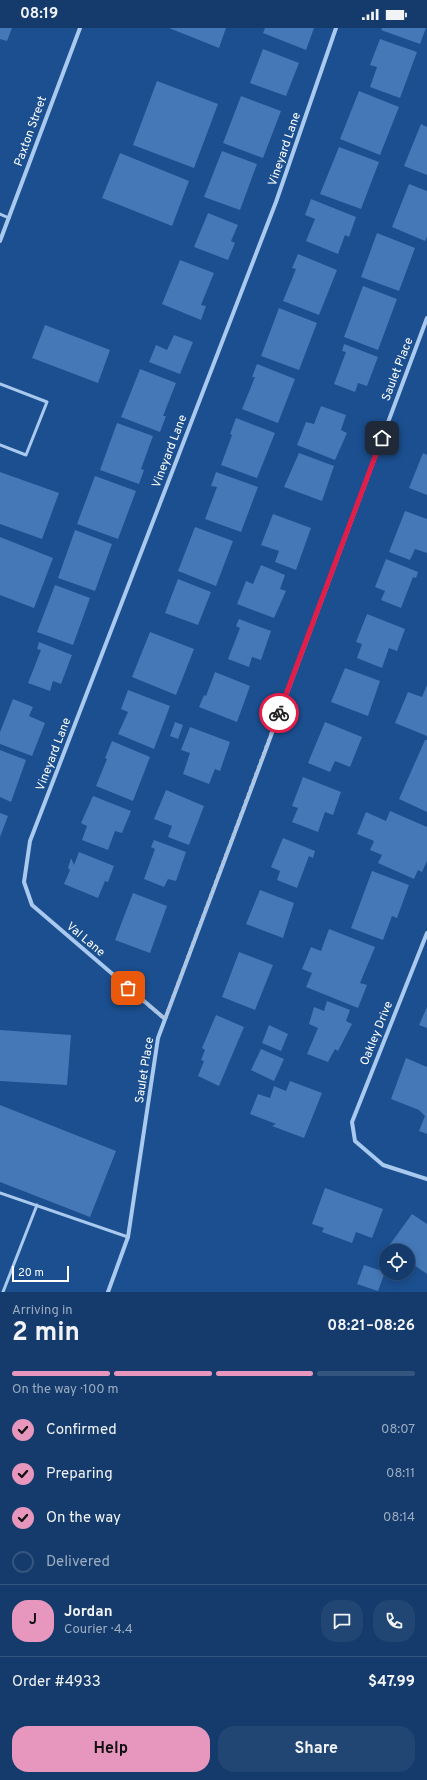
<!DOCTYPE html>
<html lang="en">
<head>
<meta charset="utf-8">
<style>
  :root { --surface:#143b6b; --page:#214673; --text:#f1f3f6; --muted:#9dadc1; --line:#33557e; --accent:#e797bd }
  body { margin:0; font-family:Overpass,sans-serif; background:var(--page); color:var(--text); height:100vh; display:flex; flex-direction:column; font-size:15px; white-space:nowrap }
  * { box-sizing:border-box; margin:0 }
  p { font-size:13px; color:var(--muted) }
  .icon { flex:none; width:22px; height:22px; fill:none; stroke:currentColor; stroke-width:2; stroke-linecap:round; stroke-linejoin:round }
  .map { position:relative; height:1264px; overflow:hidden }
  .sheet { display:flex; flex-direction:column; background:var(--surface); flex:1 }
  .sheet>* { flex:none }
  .controls { position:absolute; left:379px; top:1216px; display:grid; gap:8px }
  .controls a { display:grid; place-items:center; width:36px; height:36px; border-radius:50%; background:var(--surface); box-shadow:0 2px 10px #0003,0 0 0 1px var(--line); font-size:20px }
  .scale { position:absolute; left:12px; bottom:10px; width:57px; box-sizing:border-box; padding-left:4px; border:2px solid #fff; border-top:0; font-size:11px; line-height:14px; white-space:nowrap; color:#fff; -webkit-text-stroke:3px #1b4f8f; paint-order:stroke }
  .pin { position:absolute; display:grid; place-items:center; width:34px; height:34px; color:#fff; margin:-17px; border-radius:8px; box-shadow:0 2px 6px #0006 }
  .courier { position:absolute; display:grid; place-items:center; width:40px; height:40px; margin:-20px; border:3px solid #e11d48; border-radius:50%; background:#fff; color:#222; box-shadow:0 1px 5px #0007 }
  .summary em { font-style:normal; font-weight:700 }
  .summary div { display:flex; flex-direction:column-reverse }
  .summary { display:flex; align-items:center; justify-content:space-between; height:68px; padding:0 12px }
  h1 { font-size:26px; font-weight:700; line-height:30px }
  .bar { display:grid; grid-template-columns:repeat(4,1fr); gap:6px 4px; align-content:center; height:48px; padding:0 12px }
  .bar i { height:5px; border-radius:3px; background:var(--line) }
  .bar .active { background:var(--accent) }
  .bar p { grid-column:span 4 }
  .line { display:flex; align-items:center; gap:10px; padding:0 12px; border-top:1px solid var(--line) }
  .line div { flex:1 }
  .round { display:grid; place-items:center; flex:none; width:42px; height:42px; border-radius:16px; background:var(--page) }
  ol { padding:0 12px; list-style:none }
  li { display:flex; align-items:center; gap:12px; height:44px }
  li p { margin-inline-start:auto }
  li .icon { padding:4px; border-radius:50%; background:var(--accent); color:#111; stroke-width:4 }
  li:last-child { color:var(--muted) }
  li i { width:22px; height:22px; border:2px solid var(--line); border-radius:50% }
  .action { display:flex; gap:8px; margin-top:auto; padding:8px 12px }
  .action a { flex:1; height:46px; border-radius:16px; background:var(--accent); color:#111; font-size:16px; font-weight:700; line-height:46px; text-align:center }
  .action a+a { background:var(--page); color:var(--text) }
  .status { display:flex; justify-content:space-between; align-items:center; height:28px; padding:0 20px; background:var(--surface); direction:ltr }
  .status svg { height:11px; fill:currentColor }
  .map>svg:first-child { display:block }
  .building { fill:#4478b7 }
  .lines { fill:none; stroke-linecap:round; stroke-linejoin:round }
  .lane { stroke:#a9c9ee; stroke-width:3 }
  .street { stroke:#a9c9ee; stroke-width:4 }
  .done { stroke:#afc1d8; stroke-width:4; stroke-dasharray:0 7.2 }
  .route { stroke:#e11d48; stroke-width:5 }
  .labels { text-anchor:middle; stroke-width:3; stroke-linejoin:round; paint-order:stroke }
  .street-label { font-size:12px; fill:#fff; stroke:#1b4f8f }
</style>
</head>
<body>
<div class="status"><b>08:19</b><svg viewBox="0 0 49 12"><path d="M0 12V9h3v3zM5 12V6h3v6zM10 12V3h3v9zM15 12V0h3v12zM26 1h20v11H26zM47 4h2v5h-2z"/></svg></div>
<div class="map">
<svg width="427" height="1264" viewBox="0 0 427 1264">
  <rect width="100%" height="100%" fill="#1b4f8f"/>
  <path class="building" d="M0,0H12L7,13L0,11Z
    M169,0H226L219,20Z
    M265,0H314L306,22L263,5Z
    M382,0H426L420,16L381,2Z
    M380,11L417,24L400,70L370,59L377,39L370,37Z
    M263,21L299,35L286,68L250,55Z
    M157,53L218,76L194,140L133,117Z
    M359,63L399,79L380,127L340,111Z
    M241,68L281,83L263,130L223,115Z
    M421,96L427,99V147L404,138Z
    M339,119L379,134L361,181L320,166Z
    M222,123L257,136L240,182L204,169Z
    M120,125L189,153L172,198L102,170Z
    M409,156L427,163V209L425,213L392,199Z
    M311,171L356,189L349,209L345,207L338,226L306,213L315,191L305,187Z
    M208,185L238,197L231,213L235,215L228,232L194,219Z
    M377,205L415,220L399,263L361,249Z
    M298,226L337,242L319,287L283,273L296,241L292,240Z
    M180,232L214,245L201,277L206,278L201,292L162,276Z
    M363,258L397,271L378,322L344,309Z
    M279,280L317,295L299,342L261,328Z
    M45,297L110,322L98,355L32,330Z
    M174,307L193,314L180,346L149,334L156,317L167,322Z
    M344,316L378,329L367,358L358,355L355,364L334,356L346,324L342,323Z
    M257,336L295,351L278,395L242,381L255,349H252Z
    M140,341L176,355L163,388H166L160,404L121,389Z
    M321,378L346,387L341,402L347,405L335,432L297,417L306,394L314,396Z
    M236,390L275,405L257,450L221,437L232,407L230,406Z
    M117,395L153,408L141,441L144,442L139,456L100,442Z
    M299,425L334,438L322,473L284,459Z
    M423,425L427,427V467L409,460Z
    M0,444L59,465L42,511L0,496Z
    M216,444L258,459L241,504L205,491L217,459L211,458Z
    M95,448L136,463L118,511L77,496Z
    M405,483L427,491V525L415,521L410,532L389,524Z
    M273,486L311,500L296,542L275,534L279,523L261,517Z
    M195,499L233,513L216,558L178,543Z
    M75,502L112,516L95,563L58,550Z
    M0,509L53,530L34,580L0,567Z
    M386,531L418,544L416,550L413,549L401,580L381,572L385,563L375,559Z
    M261,537L285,547L280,561L286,563L274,590L237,576L246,553L253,556Z
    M178,551L211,564L198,597L165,585Z
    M55,557L90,570L73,617L37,604Z
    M367,586L405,601L397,623L389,620L382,640L357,630L362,616L356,614Z
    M239,591L271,603L261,632L252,629L249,639L228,631L240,600L236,598Z
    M150,604L194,621L176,667L132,649Z
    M39,614L72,627L61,656L53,653L50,663L28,655L41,622L37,621Z
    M345,640L380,653L368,688L331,674Z
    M215,644L250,658L237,694L199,679L204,667L206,668Z
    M427,657V708L395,695L408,664L422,669Z
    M128,662L170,678L154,721L118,706L128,684L121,681Z
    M13,671L33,679L29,688L45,695L32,728L0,716V704Z
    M175,694L183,697L178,711L170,708Z
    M325,694L362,709L350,739L335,733L330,744L308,735Z
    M190,699L230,714L220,743L215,741L209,756L183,746L190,725L181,722Z
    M425,712H427V784L399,771Z
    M112,713L150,729L133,773L96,758L107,731L105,730Z
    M0,722L26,732L11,774L0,769Z
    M303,749L341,764L333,787L325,784L318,804L292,794L298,780L292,778Z
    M166,762L204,778L189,817L168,809L172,798L154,791Z
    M93,768L131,783L122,805L115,803L108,822L82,812L87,798L81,795Z
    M390,783L427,799V833L422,844L418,842L414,851L378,835L382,827L370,822L374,813L357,806L366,784L386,793Z
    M0,785L8,788L0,809Z
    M283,810L315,823L313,830L309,828L297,860L277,852L280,843L271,839Z
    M154,812L186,824L176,853L168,851L164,859L144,851L155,821L151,819Z
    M79,824L114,838L108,854L105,853L98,870L64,856L70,842L68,840L71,830L74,837Z
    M372,843L409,857L397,890L392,888L383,912L351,900Z
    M260,862L294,875L283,910L246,896Z
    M133,865L167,878L150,925L115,912Z
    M329,901L375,919L360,955L367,957L358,980L306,959L312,945L302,941L311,919L321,923Z
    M239,924L273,937L255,982L222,969Z
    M327,973L350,982L346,993L352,996L338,1023L335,1021L328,1034L307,1026L318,1000L309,996L314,979L324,983Z
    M427,979V1000L419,997Z
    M216,987L244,999L219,1058L198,1048L204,1033L201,1032L205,1022L202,1020Z
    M269,997L288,1006L281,1023L262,1015Z
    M0,1002L71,1007L67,1057L0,1053Z
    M261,1021L284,1031L274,1053L251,1042Z
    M406,1030L427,1039V1106L419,1103L425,1088L419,1082L391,1071Z
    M290,1053L322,1065L304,1110L272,1098L276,1096L250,1086L258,1066L270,1070L274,1058L286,1063Z
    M0,1077L116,1123L90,1189L0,1154Z
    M325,1160L383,1181L372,1210L356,1204L352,1215L322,1204L324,1200L312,1196Z
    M412,1186L427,1196V1246L408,1233V1223H386V1227L383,1226Z
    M364,1237L385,1244L378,1263L357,1256Z"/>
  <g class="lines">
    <path class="lane" d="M0,186L9,190
      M0,356L47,374L26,427L0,417
      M0,1165L128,1209
      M3,1264L37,1177"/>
    <path class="street" d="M0,213L80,0
      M427,905L352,1094L355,1113L383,1137L427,1151
      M165,991L32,877L24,854L30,813L276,174L336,0
      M108,1264L128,1209L158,1010L427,290"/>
  </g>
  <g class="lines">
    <path class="done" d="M128,960L165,991L279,685"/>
    <path class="route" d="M279,685L382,410"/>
  </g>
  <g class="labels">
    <g class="street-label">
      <text transform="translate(30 103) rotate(-70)" y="4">Paxton Street</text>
      <text transform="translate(284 121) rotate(-71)" y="4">Vineyard Lane</text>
      <text transform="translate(397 341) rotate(-69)" y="4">Saulet Place</text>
      <text transform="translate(169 423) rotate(-69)" y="4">Vineyard Lane</text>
      <text transform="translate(53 726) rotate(-69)" y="4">Vineyard Lane</text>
      <text transform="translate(86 911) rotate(40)" y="4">Val Lane</text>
      <text transform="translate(376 1005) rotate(-68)" y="4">Oakley Drive</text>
      <text transform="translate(144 1042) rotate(-81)" y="4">Saulet Place</text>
    </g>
  </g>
</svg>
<div class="controls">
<a><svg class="icon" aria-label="locate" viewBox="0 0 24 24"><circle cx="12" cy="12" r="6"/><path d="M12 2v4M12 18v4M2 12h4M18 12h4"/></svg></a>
</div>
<div class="scale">20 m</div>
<div class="pin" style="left:128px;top:960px;background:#ea580c"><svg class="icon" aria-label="bag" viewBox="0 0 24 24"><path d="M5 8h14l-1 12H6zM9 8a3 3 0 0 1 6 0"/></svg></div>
<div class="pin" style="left:382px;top:410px;background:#1f2937"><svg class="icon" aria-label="home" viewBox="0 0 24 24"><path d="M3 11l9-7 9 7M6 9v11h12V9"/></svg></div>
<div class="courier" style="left:279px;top:685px"><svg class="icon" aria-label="bike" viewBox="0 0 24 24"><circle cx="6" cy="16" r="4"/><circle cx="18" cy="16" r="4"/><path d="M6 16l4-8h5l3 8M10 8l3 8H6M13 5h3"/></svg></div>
</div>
<section class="sheet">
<div class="summary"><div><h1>2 min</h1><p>Arriving in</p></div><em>08:21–08:26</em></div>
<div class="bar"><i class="active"></i><i class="active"></i><i class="active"></i><i></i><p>On the way · 100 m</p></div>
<ol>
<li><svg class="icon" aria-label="check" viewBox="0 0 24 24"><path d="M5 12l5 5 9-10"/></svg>Confirmed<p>08:07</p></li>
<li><svg class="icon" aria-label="check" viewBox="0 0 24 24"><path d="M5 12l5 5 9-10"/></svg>Preparing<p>08:11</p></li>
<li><svg class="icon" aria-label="check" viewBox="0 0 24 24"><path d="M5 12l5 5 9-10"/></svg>On the way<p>08:14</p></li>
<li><i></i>Delivered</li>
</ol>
<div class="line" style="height:72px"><b class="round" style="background:var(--accent);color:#111">J</b><div><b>Jordan</b><p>Courier · 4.4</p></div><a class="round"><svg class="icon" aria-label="chat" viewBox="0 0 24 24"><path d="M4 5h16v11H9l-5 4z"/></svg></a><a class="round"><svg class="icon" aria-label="phone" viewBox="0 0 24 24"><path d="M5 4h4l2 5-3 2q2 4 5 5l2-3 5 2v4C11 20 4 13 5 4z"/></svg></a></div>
<div class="line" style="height:52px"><div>Order #4933</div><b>$47.99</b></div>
<div class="action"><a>Help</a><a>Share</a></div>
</section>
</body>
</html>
